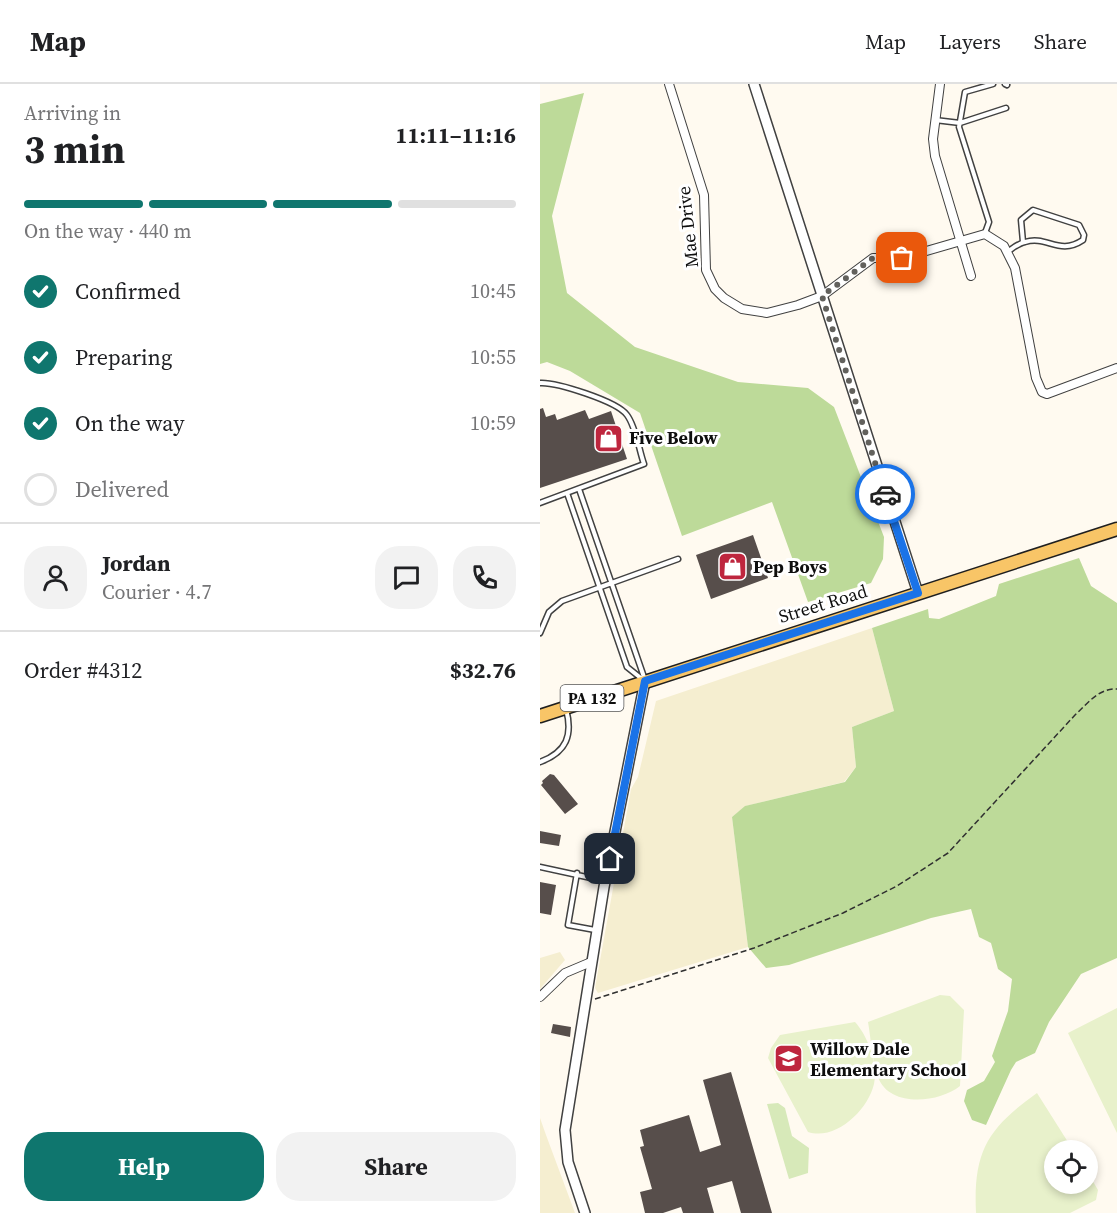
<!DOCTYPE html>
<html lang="en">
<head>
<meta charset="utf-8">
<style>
  :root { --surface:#fff; --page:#f2f2f2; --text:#202124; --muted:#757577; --line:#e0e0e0; --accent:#0f766e }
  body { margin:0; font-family:"Source Serif 4",serif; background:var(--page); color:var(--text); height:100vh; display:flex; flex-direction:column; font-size:22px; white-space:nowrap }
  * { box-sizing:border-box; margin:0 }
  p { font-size:20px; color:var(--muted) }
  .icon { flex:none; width:33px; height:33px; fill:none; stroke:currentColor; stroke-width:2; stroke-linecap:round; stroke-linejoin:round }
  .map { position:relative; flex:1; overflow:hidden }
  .panel { display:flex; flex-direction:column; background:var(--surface); width:540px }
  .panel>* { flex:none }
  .buttons { position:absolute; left:504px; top:1056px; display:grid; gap:12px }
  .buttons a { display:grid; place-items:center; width:54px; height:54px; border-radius:50%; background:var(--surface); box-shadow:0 3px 9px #0003; font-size:30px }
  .pin { position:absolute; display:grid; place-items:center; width:51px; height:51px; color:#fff; margin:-26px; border-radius:12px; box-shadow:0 3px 9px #0006 }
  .courier { position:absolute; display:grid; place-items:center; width:60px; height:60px; margin:-30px; border:4px solid #1a73e8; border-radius:50%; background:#fff; color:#222; box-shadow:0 2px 8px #0007 }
  .head em { font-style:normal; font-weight:700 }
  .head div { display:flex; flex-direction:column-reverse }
  .head { display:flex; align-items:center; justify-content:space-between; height:102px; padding:0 24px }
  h1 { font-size:39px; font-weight:700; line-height:45px }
  .bar { display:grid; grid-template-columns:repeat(4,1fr); gap:9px 6px; align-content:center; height:72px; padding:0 24px }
  .bar i { height:8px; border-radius:4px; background:var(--line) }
  .bar .on { background:var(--accent) }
  .bar p { grid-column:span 4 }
  .line { display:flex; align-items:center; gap:15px; padding:0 24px; border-top:2px solid var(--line) }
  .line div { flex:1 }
  .round { display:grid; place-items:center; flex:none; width:63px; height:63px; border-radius:24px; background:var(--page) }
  ol { padding:0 24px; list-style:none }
  li { display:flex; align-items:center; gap:18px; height:66px }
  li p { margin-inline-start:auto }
  li .icon { padding:6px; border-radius:50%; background:var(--accent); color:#fff; stroke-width:4 }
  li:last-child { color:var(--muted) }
  li i { width:33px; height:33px; border:3px solid var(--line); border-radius:50% }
  .button { display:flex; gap:12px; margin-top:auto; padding:12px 24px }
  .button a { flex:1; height:69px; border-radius:24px; background:var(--accent); color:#fff; font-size:24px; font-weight:700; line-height:69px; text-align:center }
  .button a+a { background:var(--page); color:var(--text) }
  header { display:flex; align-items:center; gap:36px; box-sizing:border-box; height:84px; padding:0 30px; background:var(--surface); border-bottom:2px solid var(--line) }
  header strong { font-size:28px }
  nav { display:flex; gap:33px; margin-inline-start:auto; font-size:21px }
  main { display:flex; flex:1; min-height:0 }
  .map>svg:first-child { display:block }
  .farmland { fill:#f5eed0 }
  .green { fill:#d7e9b9 }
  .forest { fill:#bdda99 }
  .pitch { fill:#e8f1cb }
  .building { fill:#574e4b }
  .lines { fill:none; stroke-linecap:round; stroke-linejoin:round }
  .service-casing { stroke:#414141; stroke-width:7 }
  .minor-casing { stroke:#414141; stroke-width:10 }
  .tertiary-casing { stroke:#414141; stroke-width:12 }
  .primary-casing { stroke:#1f1f1f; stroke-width:15 }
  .path { stroke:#303030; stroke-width:1.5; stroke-dasharray:6 3; stroke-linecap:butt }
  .service { stroke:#fff; stroke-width:4 }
  .minor { stroke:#fff; stroke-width:8 }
  .tertiary { stroke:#fff; stroke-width:9 }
  .primary { stroke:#f8c567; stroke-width:12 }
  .done { stroke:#62615d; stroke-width:6; stroke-dasharray:0 10.8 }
  .route { stroke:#1a73e8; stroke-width:8 }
  .labels { text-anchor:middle; stroke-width:6; stroke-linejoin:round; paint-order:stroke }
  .shield { fill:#fff; stroke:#565656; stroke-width:1.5 }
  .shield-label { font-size:16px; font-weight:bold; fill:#0e0e0e }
  .street-label { font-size:18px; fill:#0e0e0e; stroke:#fff }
  .poi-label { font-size:18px; font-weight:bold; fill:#0e0e0e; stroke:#fff; text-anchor:start }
</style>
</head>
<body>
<header>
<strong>Map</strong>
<nav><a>Map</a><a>Layers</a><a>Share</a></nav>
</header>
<main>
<section class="panel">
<div class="head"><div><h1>3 min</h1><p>Arriving in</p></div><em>11:11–11:16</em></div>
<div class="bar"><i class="on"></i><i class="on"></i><i class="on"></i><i></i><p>On the way · 440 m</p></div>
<ol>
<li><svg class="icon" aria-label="check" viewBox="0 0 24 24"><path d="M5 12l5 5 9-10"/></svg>Confirmed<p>10:45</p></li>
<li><svg class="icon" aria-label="check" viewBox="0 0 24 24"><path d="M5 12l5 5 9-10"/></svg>Preparing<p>10:55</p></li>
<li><svg class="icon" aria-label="check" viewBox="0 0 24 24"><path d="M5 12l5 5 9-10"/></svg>On the way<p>10:59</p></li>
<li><i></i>Delivered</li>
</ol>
<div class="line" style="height:108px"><a class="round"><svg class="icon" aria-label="person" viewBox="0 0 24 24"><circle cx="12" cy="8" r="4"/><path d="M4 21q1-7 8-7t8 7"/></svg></a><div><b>Jordan</b><p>Courier · 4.7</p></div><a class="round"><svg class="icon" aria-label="chat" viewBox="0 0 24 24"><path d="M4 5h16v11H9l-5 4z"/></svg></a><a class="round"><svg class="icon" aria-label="phone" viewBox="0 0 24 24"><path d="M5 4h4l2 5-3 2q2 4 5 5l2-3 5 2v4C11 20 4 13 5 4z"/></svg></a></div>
<div class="line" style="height:78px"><div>Order #4312</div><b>$32.76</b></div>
<div class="button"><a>Help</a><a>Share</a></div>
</section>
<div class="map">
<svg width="577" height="1129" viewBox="0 0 577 1129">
  <rect width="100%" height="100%" fill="#fffaf0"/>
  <path class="farmland" d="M332,544L354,627L312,643L316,683L304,698L206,722L192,733L208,863L58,909L55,904L91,705L98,693L116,617Z
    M20,868L25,876L0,905V874Z
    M0,1034L6,1051L35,1129H0Z"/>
  <path class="green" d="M238,1019L245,1024L252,1052L269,1064L268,1089L249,1095L227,1020Z"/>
  <path class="forest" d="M44,9L12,132L27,209L95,263L198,298L268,304L294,323L344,453L343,475L331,499L268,518L232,418L142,452L100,329L30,287L7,278L0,280V20Z
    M539,474L551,502L577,519V874L541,890L509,938L495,969L476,978L471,986L446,1041L432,1036L424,1017L427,1006L444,997L455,978L452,972L468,927L472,895L458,885L451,859L439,853L431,825L391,834L249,881L226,884L208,863L192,733L205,722L305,698L316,683L312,643L354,627L332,544L388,525L389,534L399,535L456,512L459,500Z"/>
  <path class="pitch" d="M400,911L410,912L424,926L420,1002C399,1019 349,1024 338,993C332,976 331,955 328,938Z
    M577,924V1049L528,949Z
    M315,938C328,952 338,980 334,1000C328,1026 296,1057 268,1048L228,974L231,964L240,951Z
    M497,1009L533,1066H514V1100H548V1089L558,1106L556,1116L530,1129H436C433,1067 448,1044 497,1009Z"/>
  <path class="building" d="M3,324L6,333L15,330L17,336L45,326L49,335L71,327L87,375L0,404V325Z
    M213,451L228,494L171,515L156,471Z
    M10,690L14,691L38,720L25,730L1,701L3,699L2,697Z
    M0,747L21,751L19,762L0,759Z
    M0,798L16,801L11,831L0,829Z
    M13,940L31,943L30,953L11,949Z
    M191,988L232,1129H201L192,1097L167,1104L174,1129H143L141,1123L123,1129H105L100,1108L112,1105L100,1063L104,1062L100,1046L149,1031L160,1068L181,1061L163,996Z"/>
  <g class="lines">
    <defs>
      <path id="service" d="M465,0L467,1
        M395,36L420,39L466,24
        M445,149L449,138L419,43L425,8L453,0
        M467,168C473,164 479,159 485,158C507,151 519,172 543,156L544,151L539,141L493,126L481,136L483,158
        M0,299C16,298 77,317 87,331C96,343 99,366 104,380L0,419
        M39,405L105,596
        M27,409L87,583L102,595
        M0,549L9,528L22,517L138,475
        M0,678C27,668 33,651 26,625
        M0,783L65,797
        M37,789L28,841L55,846"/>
      <path id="minor" d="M129,0L164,111L166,186L175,205L184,214L202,225L227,229L258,221L282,212L333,174H362L445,150L464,162L475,184L496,294L502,308L507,310L577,284
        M400,0L393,55L395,72L431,192
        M0,913L25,889L51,878"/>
      <path id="tertiary" d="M214,0L378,509
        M45,1129L28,1078L25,1046L64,803L105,597"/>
      <path id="primary" d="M0,632L577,445"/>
    </defs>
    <use href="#service" class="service-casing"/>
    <use href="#minor" class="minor-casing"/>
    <use href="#tertiary" class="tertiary-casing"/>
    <use href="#primary" class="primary-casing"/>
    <path class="path" d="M55,915L214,864L303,829L357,802L408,769L535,631C548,619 559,604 577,605"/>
    <use href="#service" class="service"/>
    <use href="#minor" class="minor"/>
    <use href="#tertiary" class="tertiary"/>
    <use href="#primary" class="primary"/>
  </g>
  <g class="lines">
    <path class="done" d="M345,410L282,212L333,174H362"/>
    <path class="route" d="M70,775L105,597L378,509L345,410"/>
  </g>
  <defs>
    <symbol id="shop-square" viewBox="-11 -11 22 22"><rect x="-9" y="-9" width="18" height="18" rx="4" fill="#be263e" stroke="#fff"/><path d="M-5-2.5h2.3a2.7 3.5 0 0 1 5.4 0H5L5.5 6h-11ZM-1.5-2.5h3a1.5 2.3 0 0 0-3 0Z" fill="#fff"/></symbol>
    <symbol id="school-square" viewBox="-11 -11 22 22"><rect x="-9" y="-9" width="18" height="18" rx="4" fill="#be263e" stroke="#fff"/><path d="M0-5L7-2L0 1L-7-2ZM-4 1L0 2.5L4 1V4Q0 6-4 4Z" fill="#fff"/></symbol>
  </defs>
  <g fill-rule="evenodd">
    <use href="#shop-square" x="52" y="338" width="33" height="33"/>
    <use href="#shop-square" x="176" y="466" width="33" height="33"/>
    <use href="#school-square" x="232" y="958" width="33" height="33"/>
  </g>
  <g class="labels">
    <rect class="shield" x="20.5" y="601" width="63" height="26" rx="4.5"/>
    <g class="shield-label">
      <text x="52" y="620">PA 132</text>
    </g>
    <g class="street-label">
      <text transform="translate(148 143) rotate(-96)" y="6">Mae Drive</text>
      <text transform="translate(283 520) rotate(-17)" y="6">Street Road</text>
    </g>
    <g class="poi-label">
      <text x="89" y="360">Five Below</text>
      <text x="213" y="489">Pep Boys</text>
      <text x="270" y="971">Willow Dale<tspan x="270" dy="21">Elementary School</tspan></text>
    </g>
  </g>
</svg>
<div class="buttons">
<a><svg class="icon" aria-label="locate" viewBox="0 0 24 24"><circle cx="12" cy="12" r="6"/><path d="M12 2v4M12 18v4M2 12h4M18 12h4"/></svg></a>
</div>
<div class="pin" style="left:362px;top:174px;background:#ea580c"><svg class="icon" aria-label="bag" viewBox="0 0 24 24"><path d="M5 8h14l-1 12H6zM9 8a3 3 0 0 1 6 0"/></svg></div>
<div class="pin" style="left:70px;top:775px;background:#1f2937"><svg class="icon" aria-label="home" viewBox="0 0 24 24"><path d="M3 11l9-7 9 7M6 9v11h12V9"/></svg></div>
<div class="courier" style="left:345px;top:410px"><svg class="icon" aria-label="car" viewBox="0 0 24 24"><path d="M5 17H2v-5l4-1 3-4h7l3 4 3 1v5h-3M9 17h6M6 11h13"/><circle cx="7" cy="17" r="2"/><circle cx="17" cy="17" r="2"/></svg></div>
</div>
</main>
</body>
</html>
